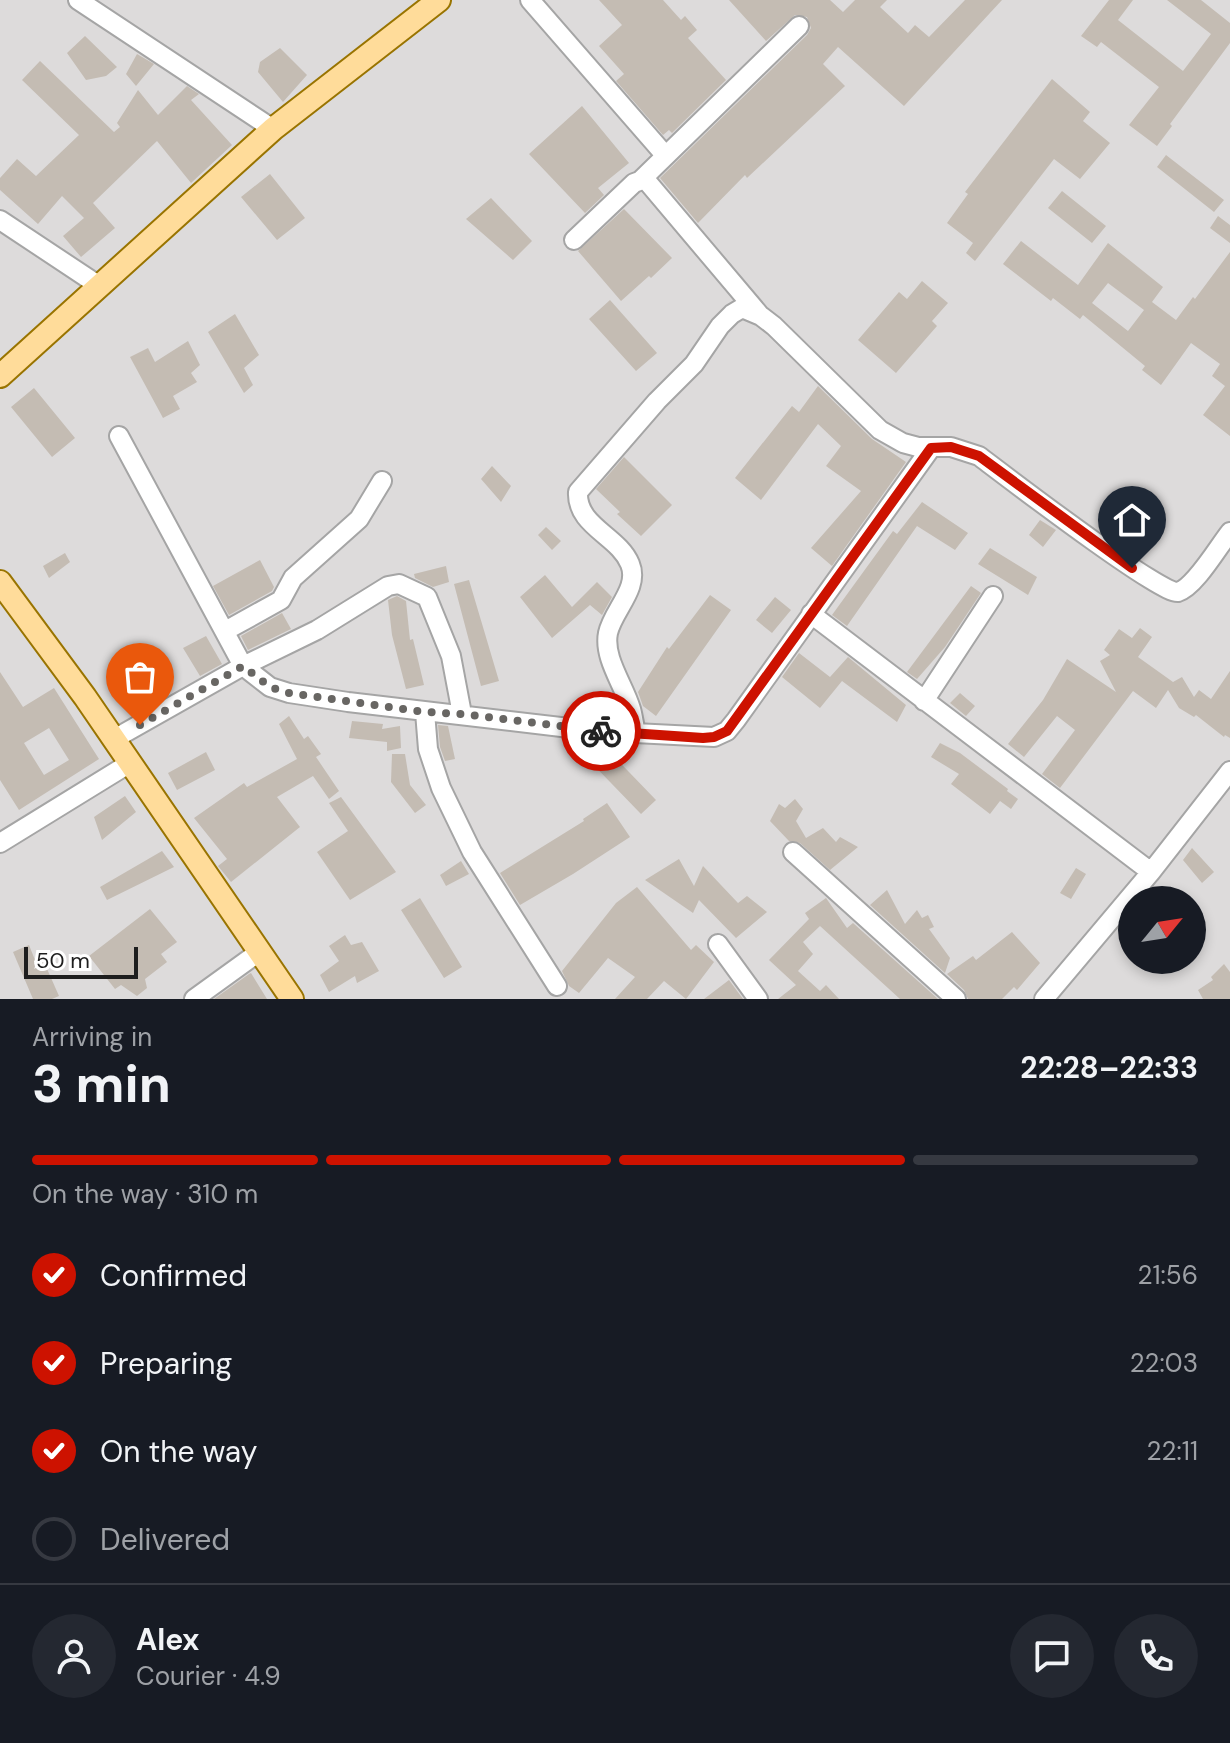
<!DOCTYPE html>
<html lang="en">
<head>
<meta charset="utf-8">
<style>
  :root { --surface:#171b24; --page:#242831; --text:#f1f3f6; --muted:#9ea1a6; --line:#363941; --accent:#cd1200 }
  body { margin:0; font-family:"DM Sans",sans-serif; background:var(--page); color:var(--text); height:100vh; display:flex; flex-direction:column; font-size:30px; white-space:nowrap }
  * { box-sizing:border-box; margin:0 }
  p { font-size:26px; color:var(--muted) }
  .icon { flex:none; width:44px; height:44px; fill:none; stroke:currentColor; stroke-width:2; stroke-linecap:round; stroke-linejoin:round }
  .map { position:relative; height:999px; overflow:hidden }
  .sheet { display:flex; flex-direction:column; background:var(--surface); flex:1 }
  .sheet>* { flex:none }
  .needle { width:52px; rotate:60deg }
  .fabs { position:absolute; left:1118px; top:886px; display:grid; gap:16px }
  .fabs a { display:grid; place-items:center; width:88px; height:88px; border-radius:50%; background:var(--surface); box-shadow:0 4px 12px #0003; font-size:40px }
  .scale { position:absolute; left:24px; bottom:20px; width:114px; box-sizing:border-box; padding-left:8px; border:4px solid #1e1e1e; border-top:0; font-size:22px; line-height:28px; white-space:nowrap; color:#1e1e1e; -webkit-text-stroke:6px #fff; paint-order:stroke }
  .pin { position:absolute; display:grid; place-items:center; width:68px; height:68px; color:#fff; margin:-82px -34px; border-radius:50% 50% 50% 0; rotate:-45deg; box-shadow:0 0 8px #0007 }
  .pin .icon { rotate:45deg }
  .courier { position:absolute; display:grid; place-items:center; width:80px; height:80px; margin:-40px; border:6px solid #cd1200; border-radius:50%; background:#fff; color:#222; box-shadow:0 2px 10px #0007 }
  .head em { font-style:normal; font-weight:700 }
  .head div { display:flex; flex-direction:column-reverse }
  .head { display:flex; align-items:center; justify-content:space-between; height:136px; padding:0 32px }
  h1 { font-size:52px; font-weight:700; line-height:60px }
  .bar { display:grid; grid-template-columns:repeat(4,1fr); gap:12px 8px; align-content:center; height:96px; padding:0 32px }
  .bar i { height:10px; border-radius:6px; background:var(--line) }
  .bar .active { background:var(--accent) }
  .bar p { grid-column:span 4 }
  .line { display:flex; align-items:center; gap:20px; padding:0 32px; border-top:2px solid var(--line) }
  .line div { flex:1 }
  .round { display:grid; place-items:center; flex:none; width:84px; height:84px; border-radius:42px; background:var(--page) }
  ol { padding:0 32px; list-style:none }
  li { display:flex; align-items:center; gap:24px; height:88px }
  li p { margin-inline-start:auto }
  li .icon { padding:8px; border-radius:50%; background:var(--accent); color:#fff; stroke-width:4 }
  li:last-child { color:var(--muted) }
  li i { width:44px; height:44px; border:4px solid var(--line); border-radius:50% }
  .map>svg:first-child { display:block }
  .residential { fill:#dddbdb; fill-rule:evenodd }
  .building { fill:#c4bcb3; fill-rule:evenodd }
  .lines { fill:none; stroke-linecap:round; stroke-linejoin:round }
  .minor-casing { stroke:#a5a5a5; stroke-width:22 }
  .major-casing { stroke:#997400; stroke-width:26 }
  .minor { stroke:#fff; stroke-width:18 }
  .major { stroke:#ffdc9a; stroke-width:22 }
  .done { stroke:#686663; stroke-width:8; stroke-dasharray:0 14.4 }
  .route { stroke:#cd1200; stroke-width:10 }
</style>
</head>
<body>
<div class="map">
<svg width="1230" height="999" viewBox="0 0 1230 999">
  <rect width="100%" height="100%" fill="#f0ede4"/>
  <path class="residential" d="M0,0H1230V999H0ZM1132,900H1192V960H1132Z"/>
  <path class="building" d="M599,0H663L681,20L685,16L697,30L688,38L726,80L672,133L669,130L663,135L616,81L624,74L599,46L622,25Z
    M729,0H830L843,12L855,0H887L880,7L908,33L915,25L929,37L965,0H1002L904,106L838,47L823,64L845,86L747,178L745,175L698,223L660,178L807,35L811,28L807,17L795,15L766,41Z
    M1109,0H1133L1118,20L1183,71L1211,34L1167,0H1201L1230,23V43L1170,124L1172,126L1157,146L1129,125L1159,87L1101,42L1097,47L1081,36Z
    M85,36L117,67L106,76L86,80L67,53Z
    M280,48L307,75L283,102L258,72L260,62Z
    M137,54L154,64L136,86L126,74Z
    M40,61L114,132L120,127L117,123L138,90L158,115L187,86L199,94L191,100L232,145L191,183L157,141L93,203L115,228L81,257L63,236L84,218L62,196L38,224L0,190V178L17,159L36,176L79,135L22,80Z
    M1052,79L1090,112L1083,121L1110,143L1080,179L1054,159L975,261L966,253L973,243L947,223L968,194L965,192Z
    M582,106L629,163L598,188L604,195L585,213L529,154Z
    M1166,155L1224,200L1214,212L1157,167Z
    M270,174L305,218L277,240L241,197Z
    M1062,191L1106,226L1092,243L1048,208Z
    M491,198L532,241L513,260L466,219Z
    M624,209L672,258L651,278L649,276L621,301L578,251Z
    M1218,216L1230,225V243L1210,228Z
    M1021,241L1078,285L1108,243L1163,287L1152,302L1176,320L1193,297L1195,299L1230,252V436L1203,415L1225,386L1212,376L1220,364L1191,343L1161,385L1142,370L1145,366L1083,315L1080,319L1053,298L1051,301L1003,264ZM1108,283L1144,310L1128,331L1092,303Z
    M922,281L948,303L932,321L937,326L896,373L858,340L899,292L907,299Z
    M610,300L657,353L636,371L589,319Z
    M235,314L259,355L244,368L253,385L244,393L208,332Z
    M188,341L200,365L191,373L197,382L173,396L180,409L163,418L130,357L148,348L155,362Z
    M818,386L872,439L906,462L832,566L811,548L861,491L826,466L841,446L818,424L761,500L735,478L792,406L799,412Z
    M34,388L75,438L52,457L11,407Z
    M624,457L672,505L641,536L617,514L620,512L596,489Z
    M492,466L511,486L501,502L481,479Z
    M922,502L968,533L955,550L917,526L847,626L832,615L893,531L897,534Z
    M1040,520L1056,530L1043,547L1029,535Z
    M546,527L561,541L552,550L538,535Z
    M990,548L1037,577L1028,595L978,564Z
    M65,553L70,562L49,578L43,566Z
    M260,560L274,587L272,591L229,615L213,586Z
    M446,566L449,582L433,587L415,578L414,574Z
    M545,575L572,607L597,582L612,597L602,615L590,605L552,638L520,597Z
    M469,580L499,681L481,686L454,584Z
    M971,586L981,593L945,647L917,679L907,672Z
    M710,595L731,610L656,716L643,706L638,692L667,647L669,649Z
    M397,596L406,601L410,640L413,639L424,685L406,689L392,635L388,600Z
    M775,597L791,610L772,633L756,620Z
    M282,613L291,629L248,650L241,636Z
    M1140,628L1152,637L1138,657L1173,682L1182,677L1194,697L1199,690L1211,699L1230,671V738L1225,735L1224,737L1196,715L1194,717L1179,708L1168,690L1156,708L1133,691L1060,788L1042,774L1075,730L1057,716L1024,757L1008,744L1043,700L1067,659L1116,692L1100,661L1110,655L1104,650L1119,629L1132,638Z
    M206,636L222,664L200,676L183,648Z
    M799,653L830,677L848,657L906,705L897,722L842,681L820,708L782,677Z
    M0,672L23,707L54,688L99,759L19,810L0,780ZM49,728L69,760L44,775L24,743Z
    M960,693L975,706L966,716L950,703Z
    M289,716L304,739L308,736L321,754L316,757L339,791L329,799L313,776L277,797L300,827L231,882L218,866L227,859L194,818L244,783L247,787L297,759L279,724Z
    M352,721L383,724L382,729L400,726L401,748L387,751V742L349,738Z
    M438,725L448,726L455,759L445,761L440,747Z
    M589,742L601,743L656,800L641,814L581,752Z
    M940,743L960,753L1008,789L1007,791L1018,799L1011,809L1000,801L990,814L951,784L959,774L931,757Z
    M206,752L215,770L177,790L168,773Z
    M392,754H405L410,785L426,805L415,813L391,782Z
    M125,796L136,812L102,840L94,817Z
    M341,797L396,872L350,900L317,852L348,831L329,803Z
    M795,799L803,809L796,821L806,838L823,828L836,842L840,837L858,847L830,870L800,843L789,841L770,821L779,804L785,808Z
    M607,803L630,837L573,874L520,905L500,873L584,821L583,819Z
    M1192,848L1214,872L1202,883L1183,860Z
    M162,851L174,867L107,900L100,887Z
    M679,859L694,886L703,866L738,903L747,896L767,912L736,938L699,900L693,913L645,880Z
    M461,861L469,874L446,886L440,875Z
    M1076,868L1086,874L1071,899L1060,893Z
    M637,887L691,950L696,945L714,962L686,999L664,981L647,999H615L635,977L608,958L579,993L569,986L562,971L616,903Z
    M887,890L905,924L917,910L922,918L928,915L934,927L929,929L950,958L945,973L870,905Z
    M420,898L462,967L444,978L401,910Z
    M826,898L847,928L853,923L938,999H900L820,926L803,942L813,954L798,971L820,991L826,985L839,999H778L796,985L769,960L809,919L805,913Z
    M150,909L177,942L161,954L167,962L145,979L147,988L137,996L121,985L115,989L89,956Z
    M1012,932L1040,963L1017,990L1014,987L1002,999H968L964,990L947,974L973,956L976,960Z
    M345,935L351,945L362,942L379,971L357,983L355,976L329,992L320,975L339,961L329,946Z
    M29,945L37,965L44,962L59,996L52,999H33L13,952Z
    M1224,964L1230,972V999H1203L1198,990L1213,980L1211,977Z
    M251,973L267,999H214L249,974Z
    M729,980L743,999H704Z"/>
  <g class="lines">
    <defs>
      <path id="minor" d="M78,0L273,129
        M530,0L665,155
        M641,180L799,26
        M0,220L98,285
        M574,240L634,183L645,179L759,314
        M811,614L1151,872
        M225,631L281,600L293,578L359,519L382,481
        M924,701L993,596
        M425,712L428,749L441,788L472,852L557,986
        M462,714L451,656L427,597L399,584L388,586L317,630L243,666L270,687L289,693L348,702L595,731L714,737L727,731L736,720L931,448
        M636,733C634,725 633,716 631,709C624,685 603,658 608,633C613,610 640,588 630,564C619,536 576,526 578,492L657,401L694,364L720,326L732,314L742,308L761,316L774,326L880,430L903,443L918,447H951L979,456C1003,474 1162,596 1178,592C1195,587 1218,547 1230,532
        M114,739L243,666L119,436
        M0,843L130,763
        M793,852L956,999
        M718,944L758,999
        M194,999L259,952
        M1044,999L1151,872L1230,771"/>
      <path id="major" d="M0,376L273,129L439,0
        M0,582L85,697L292,999"/>
    </defs>
    <use href="#minor" class="minor-casing"/>
    <use href="#major" class="major-casing"/>
    <use href="#minor" class="minor"/>
    <use href="#major" class="major"/>
  </g>
  <g class="lines">
    <path class="done" d="M140,725L243,666L270,687L289,693L425,712L462,714L601,731"/>
    <path class="route" d="M601,731L703,738L714,737L727,731L931,448L951,447L979,456L1132,568"/>
  </g>
</svg>
<div class="fabs">
<a><svg class="needle" viewBox="-14 -14 28 28"><path d="M0-13l5 13h-10z" fill="#e53935"/><path d="M0 13l5-13h-10z" fill="#9ea1a6"/></svg></a>
</div>
<div class="scale">50 m</div>
<div class="pin" style="left:140px;top:725px;background:#ea580c"><svg class="icon" aria-label="bag" viewBox="0 0 24 24"><path d="M5 8h14l-1 12H6zM9 8a3 3 0 0 1 6 0"/></svg></div>
<div class="pin" style="left:1132px;top:568px;background:#1f2937"><svg class="icon" aria-label="home" viewBox="0 0 24 24"><path d="M3 11l9-7 9 7M6 9v11h12V9"/></svg></div>
<div class="courier" style="left:601px;top:731px"><svg class="icon" aria-label="bike" viewBox="0 0 24 24"><circle cx="6" cy="16" r="4"/><circle cx="18" cy="16" r="4"/><path d="M6 16l4-8h5l3 8M10 8l3 8H6M13 5h3"/></svg></div>
</div>
<section class="sheet">
<div class="head"><div><h1>3 min</h1><p>Arriving in</p></div><em>22:28–22:33</em></div>
<div class="bar"><i class="active"></i><i class="active"></i><i class="active"></i><i></i><p>On the way · 310 m</p></div>
<ol>
<li><svg class="icon" aria-label="check" viewBox="0 0 24 24"><path d="M5 12l5 5 9-10"/></svg>Confirmed<p>21:56</p></li>
<li><svg class="icon" aria-label="check" viewBox="0 0 24 24"><path d="M5 12l5 5 9-10"/></svg>Preparing<p>22:03</p></li>
<li><svg class="icon" aria-label="check" viewBox="0 0 24 24"><path d="M5 12l5 5 9-10"/></svg>On the way<p>22:11</p></li>
<li><i></i>Delivered</li>
</ol>
<div class="line" style="height:144px"><a class="round"><svg class="icon" aria-label="person" viewBox="0 0 24 24"><circle cx="12" cy="8" r="4"/><path d="M4 21q1-7 8-7t8 7"/></svg></a><div><b>Alex</b><p>Courier · 4.9</p></div><a class="round"><svg class="icon" aria-label="chat" viewBox="0 0 24 24"><path d="M4 5h16v11H9l-5 4z"/></svg></a><a class="round"><svg class="icon" aria-label="phone" viewBox="0 0 24 24"><path d="M5 4h4l2 5-3 2q2 4 5 5l2-3 5 2v4C11 20 4 13 5 4z"/></svg></a></div>
</section>
</body>
</html>
